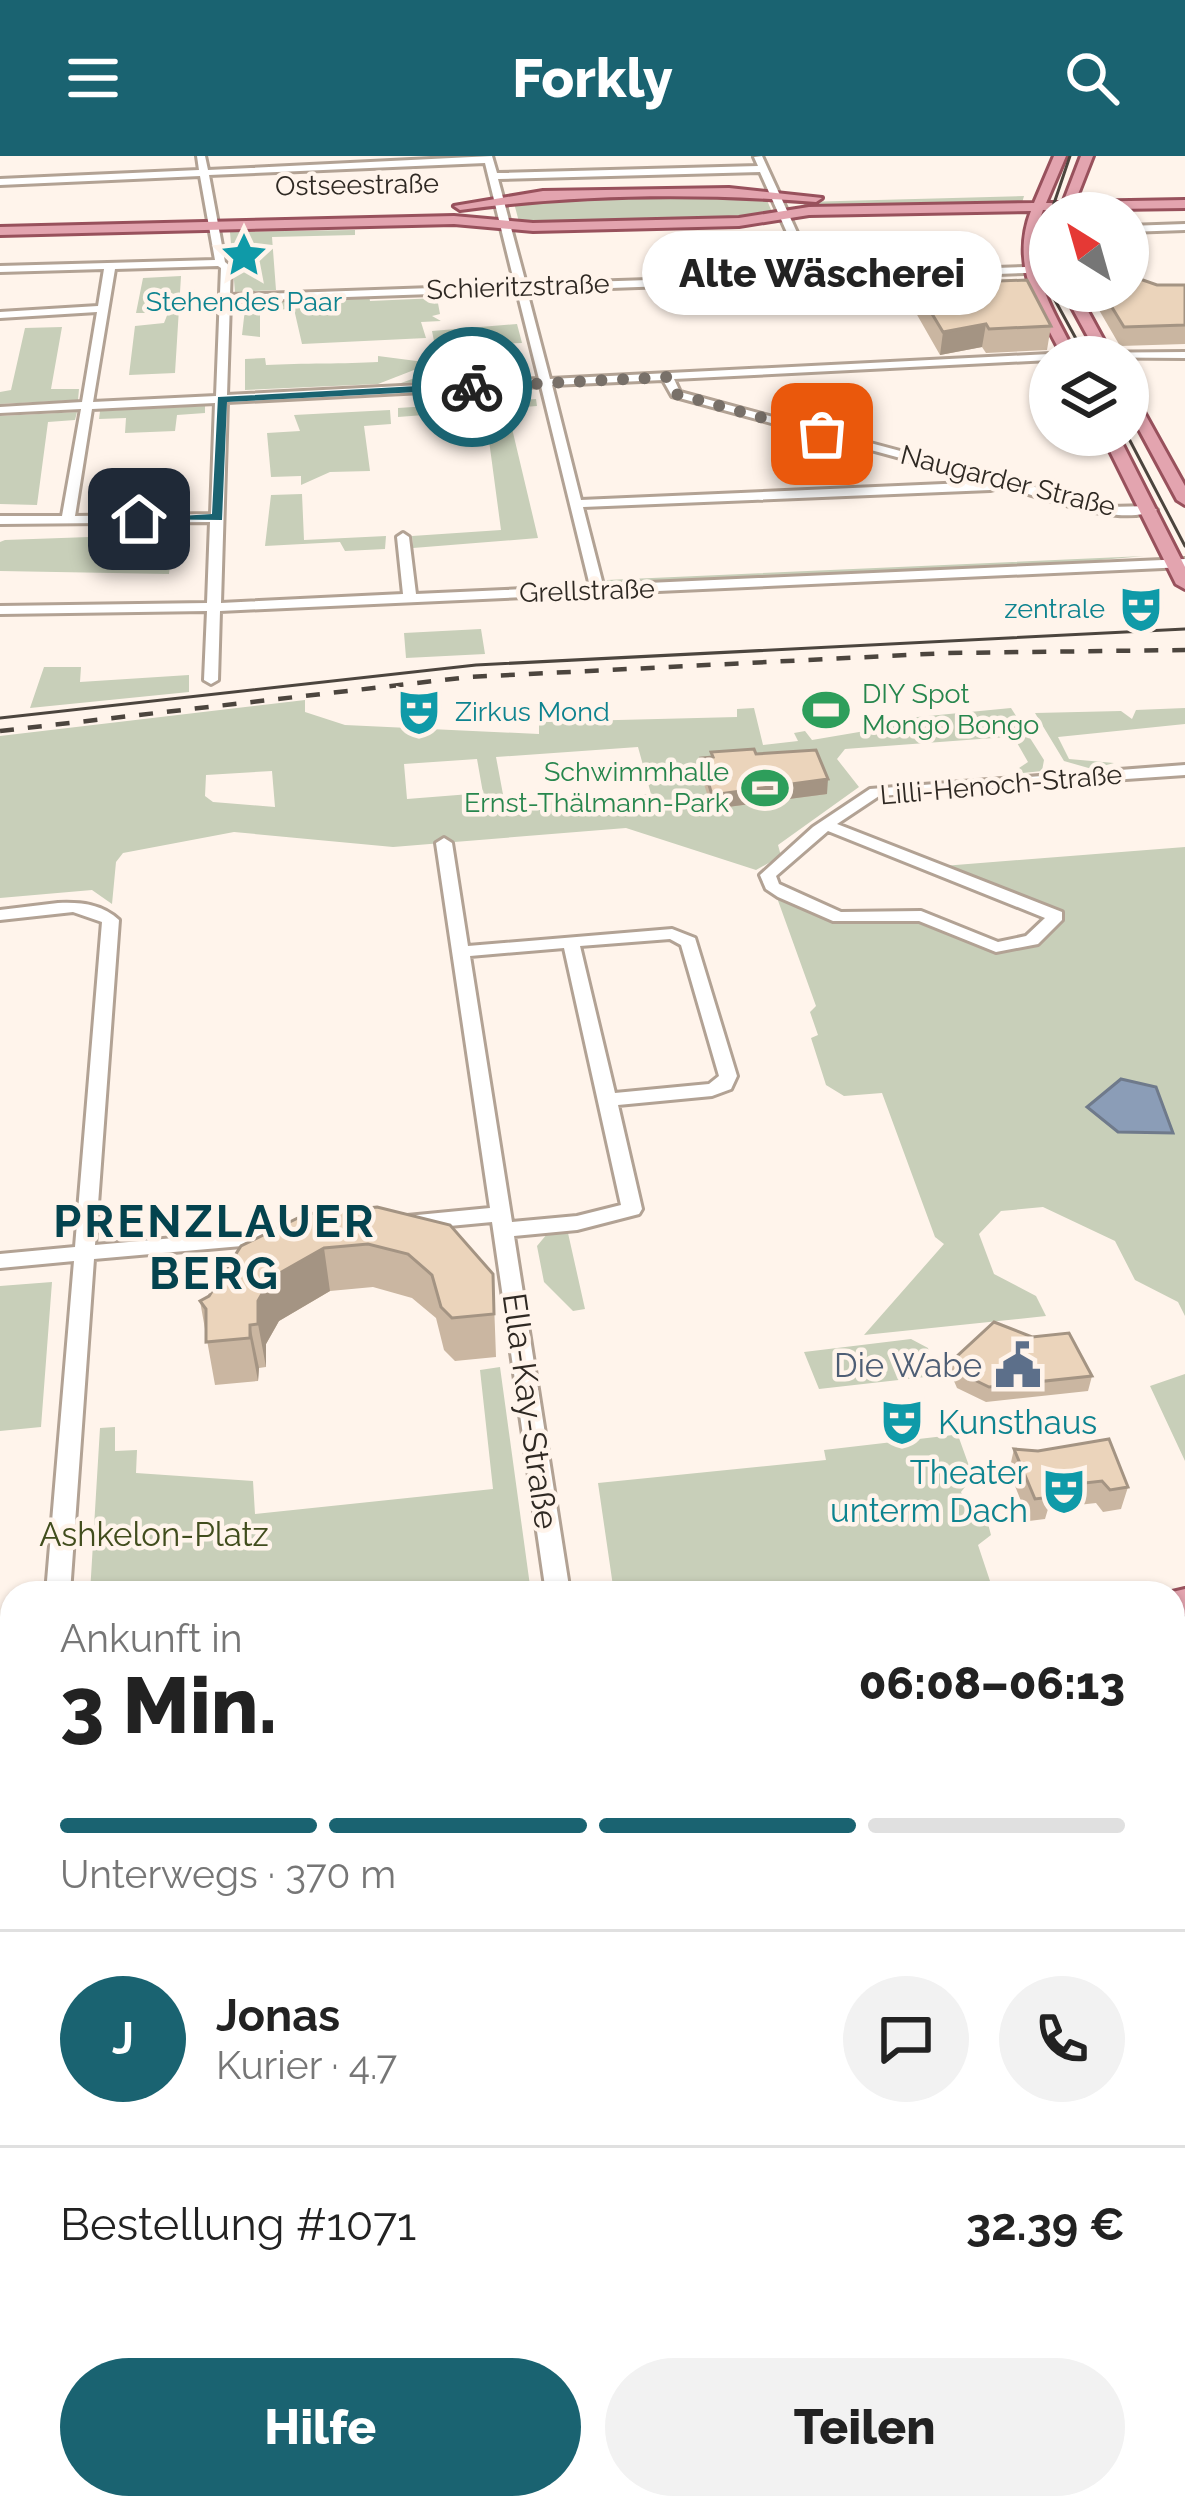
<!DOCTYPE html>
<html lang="de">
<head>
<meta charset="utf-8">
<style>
  :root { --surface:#fff; --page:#f2f2f2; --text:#222; --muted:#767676; --line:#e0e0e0; --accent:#1a6371 }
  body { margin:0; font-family:Raleway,sans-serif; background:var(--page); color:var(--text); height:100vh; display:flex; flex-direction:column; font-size:45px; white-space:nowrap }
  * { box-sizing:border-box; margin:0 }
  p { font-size:39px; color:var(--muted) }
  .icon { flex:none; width:66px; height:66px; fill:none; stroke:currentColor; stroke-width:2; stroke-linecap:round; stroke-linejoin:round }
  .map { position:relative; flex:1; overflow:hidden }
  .side { position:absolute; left:0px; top:1425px; width:1185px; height:939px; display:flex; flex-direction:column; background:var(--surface); border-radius:36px 36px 0 0; box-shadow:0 3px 9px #0004 }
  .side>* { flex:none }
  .needle { width:78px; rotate:323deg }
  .tools { position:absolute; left:1029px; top:36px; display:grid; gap:24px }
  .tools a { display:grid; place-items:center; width:120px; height:120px; border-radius:50%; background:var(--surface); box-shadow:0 3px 9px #0004; font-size:60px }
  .pin { position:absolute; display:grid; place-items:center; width:102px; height:102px; color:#fff; margin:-51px; border-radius:24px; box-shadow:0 6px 18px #0006 }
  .courier { position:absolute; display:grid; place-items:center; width:120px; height:120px; margin:-60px; border:9px solid #1a6371; border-radius:50%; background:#fff; color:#222; box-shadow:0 3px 15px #0007 }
  .bubble { position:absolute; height:84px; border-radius:42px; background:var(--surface); box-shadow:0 3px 9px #0004; font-size:39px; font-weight:800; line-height:84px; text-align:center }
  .overview em { font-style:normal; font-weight:800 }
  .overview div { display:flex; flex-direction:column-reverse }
  .overview { display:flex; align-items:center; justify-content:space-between; height:204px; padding:0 60px }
  h1 { font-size:78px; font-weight:800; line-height:90px }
  .bar { display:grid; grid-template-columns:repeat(4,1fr); gap:18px 12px; align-content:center; height:144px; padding:0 60px }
  .bar i { height:15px; border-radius:9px; background:var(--line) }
  .bar .selected { background:var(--accent) }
  .bar p { grid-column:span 4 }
  .line { display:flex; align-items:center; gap:30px; padding:0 60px; border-top:3px solid var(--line) }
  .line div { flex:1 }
  .round { display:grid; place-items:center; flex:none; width:126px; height:126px; border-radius:63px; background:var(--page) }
  .button { display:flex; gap:24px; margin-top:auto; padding:24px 60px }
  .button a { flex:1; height:138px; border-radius:72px; background:var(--accent); color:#fff; font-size:48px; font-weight:800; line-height:138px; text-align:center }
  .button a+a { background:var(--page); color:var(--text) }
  header { display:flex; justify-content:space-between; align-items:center; height:156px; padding:0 60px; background:var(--accent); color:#fff; font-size:54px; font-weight:800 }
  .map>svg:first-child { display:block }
  .green { fill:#c8cfb9; fill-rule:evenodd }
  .water { fill:#8b9db7; stroke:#6f7a8b; stroke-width:3 }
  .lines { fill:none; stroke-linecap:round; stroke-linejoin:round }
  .minor-casing { stroke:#b2a294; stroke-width:6 }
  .major-casing { stroke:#98515c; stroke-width:6 }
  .minor { fill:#fff; fill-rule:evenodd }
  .major { fill:#e3a4af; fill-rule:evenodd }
  .tram { stroke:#4c453e; stroke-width:3 }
  .rail { stroke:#4c453e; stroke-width:4.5; stroke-dasharray:14 14; stroke-linecap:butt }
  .wall { fill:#cab6a1 }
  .shaded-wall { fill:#a49483 }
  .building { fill:#ebd4bb; stroke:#a49483; stroke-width:3 }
  .route { fill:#1a6371 }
  .done { stroke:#787069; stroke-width:12; stroke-dasharray:0 21.6 }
  .labels { text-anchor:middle; stroke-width:9; stroke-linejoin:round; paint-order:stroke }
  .far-street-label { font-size:27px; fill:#2f2923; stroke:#fff4eb }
  .far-culture-label { font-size:27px; fill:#0d838f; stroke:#fff4eb }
  .far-leisure-label { font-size:27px; fill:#27864d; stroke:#fff4eb; text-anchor:start }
  .service-label { font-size:33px; fill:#4e5e75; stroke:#fff4eb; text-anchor:end }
  .street-label { font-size:33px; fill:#2f2923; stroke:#fff4eb }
  .culture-label { font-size:33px; fill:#0d838f; stroke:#fff4eb; text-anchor:start }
  .park-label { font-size:33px; fill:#414d1d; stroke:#fff4eb }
  .district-label { font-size:45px; font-weight:bold; letter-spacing:3px; fill:#04434e; stroke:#fff4eb }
</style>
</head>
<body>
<header><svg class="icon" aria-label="menu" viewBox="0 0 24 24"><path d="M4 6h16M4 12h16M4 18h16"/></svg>Forkly<svg class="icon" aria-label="search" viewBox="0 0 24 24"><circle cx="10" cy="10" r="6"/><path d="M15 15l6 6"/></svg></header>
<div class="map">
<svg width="1185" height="2362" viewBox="0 0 1185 2362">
  <rect width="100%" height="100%" fill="#fff4eb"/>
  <path class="green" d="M1024,40L1022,47L805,52L803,46Z
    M565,41L766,42L772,56L735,64L519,66L514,47Z
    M355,74V79L272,81L276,134L235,136L230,76Z
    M181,120L175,217L129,219L135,170L164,167L168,157H136L143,122Z
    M369,139L370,145L437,142L440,158L432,160L441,165L421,166L426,182L302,188L294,153L260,154V181L242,179L246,144Z
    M517,168L522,187L435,190L432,175Z
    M62,171L51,233H79L78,244L0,248V236L11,234L25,172Z
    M378,200L432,207L378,228L245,234V203L265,202L266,209C301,207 347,208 378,206Z
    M457,207L518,221L401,227Z
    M536,243L537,250L510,252L511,261L484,264H510L538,382L413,392L412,380L501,374L488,277L481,263L425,267L424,259L398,261V252Z
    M205,250V257L177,259L175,275L125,277L126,262L99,263L100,255Z
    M390,254L391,268L364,270L370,315L330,316L301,329V320L271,321L267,277L300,275L294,259Z
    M77,256L75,264L48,266L37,349L0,348V260Z
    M302,338L304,384L386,380L385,393L345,395L340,386L265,390L271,339Z
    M174,378L169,418L0,415V386L5,384Z
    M1144,400L1090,405H1148L611,430L607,424Z
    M481,473L485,498L406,502L404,477Z
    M44,511H81L80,526L189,519V536L30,552Z
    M305,544V556L345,569L539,578V566L737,561V553L754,552L763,589L798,585L794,577L805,575L812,584L865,575L866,566L1011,552L1044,604L1042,615L1023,617L1019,612L1028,606L1016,585L1007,581L845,593L837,603L859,631L778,689L781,700L756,714L626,672L393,691L234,676L123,697L116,706L112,748L92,734L0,742V580ZM638,591L651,638L505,649L496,601ZM477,603L483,637L407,643L404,608ZM272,615L275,651L213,646L205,640L206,619Z
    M1185,552V568L1058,581L1069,603L1114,607L1092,613L1064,605L1035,557L1121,555L1132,563L1136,554Z
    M1185,691V1160L1178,1146L1135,1124L1115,1085L1043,1051L1001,1055L979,1078L994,1118L1036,1140L1046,1160L864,1179L944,1088L935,1081L882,937L844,940L826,929L811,882L818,879L810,856L816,850L776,739L839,765L890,762L928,767L997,795L1027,792L1060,761L943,710Z
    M568,1077L585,1153L573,1155L544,1126L537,1090L547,1078Z
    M52,1126L41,1271L0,1275V1130Z
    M911,1183L928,1192L934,1220L819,1233L804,1196Z
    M500,1211L531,1437H90L100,1272L115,1271V1295L137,1294L136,1317L253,1325L255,1358L493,1333L480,1214Z
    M1185,1218V1305L1150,1230Z
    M953,1279L959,1282L973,1321L961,1336L968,1353L987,1364L991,1379L978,1389L990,1425L883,1437H614L598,1327L826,1304L824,1294Z
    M1182,2319L1185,2362H1084L1081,2352H1173V2321Z"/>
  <path class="water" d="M1121,923L1156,931L1173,977L1118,976L1087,951Z"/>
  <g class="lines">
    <defs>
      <path id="minor" d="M197,0H205L208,14L492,0L497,17L758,10L754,1L762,0L816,118L1026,111L1031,114L1026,117L527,135L550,223L1069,197L1185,196V202L1050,201V204L674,223L680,236L1109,351L1151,350L1157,354C1117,372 1037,339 995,328L994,333L990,334L583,351L603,429L1185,403V411L220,455L218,524L211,528L204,524L207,455L0,458V450L207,447L210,366L0,368V360H62L81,253L0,257V251L82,246L97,156L0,162V156L98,150L104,113L0,116V110L215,104L200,20L0,29V23L199,14ZM485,7L515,129L230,139L231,111L225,106L209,19ZM760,16L806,119L526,128L498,23ZM218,110L221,112L216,240L93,246L115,113ZM517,135L539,223L227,239L230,145ZM663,224L672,240L989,326L581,344L552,229ZM541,230L590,430L416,438L409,381L403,377L397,381L403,438L221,447L227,246ZM215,247L211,358L75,360L92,253Z
        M1185,68V74L1128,76V70Z
        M1185,609V619L879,640L837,668L1062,756V764L1038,788L996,796L919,765H833L778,741L766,733L760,719L813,671L870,633ZM828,675L1045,762L1026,780L998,786L921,755L841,756L779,728L776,720Z
        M444,682L452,687L468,790L672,773L695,782L737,920L731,933L712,940L618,949L642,1053L639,1058L577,1074L514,1080L570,1437H546L492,1066L407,1074L397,1067L407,1060L490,1052L436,687ZM670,783L681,789L719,920L709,928L615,937L580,790ZM564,792L621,1049L577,1060L512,1066L470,800Z
        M58,747C81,746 102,748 119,764L95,1089L286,1072L296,1079L286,1086L94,1103L70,1437H46L74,1105L0,1112V1098L75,1091L102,766L73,756L0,764V754Z
        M1185,1756V1782L1173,1784V1758Z
        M12,1905V1933L0,1935V1907Z
        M1185,2034V2064L1173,2066V2036Z
        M12,2200V2232L0,2234V2202Z
        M817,2352H849L852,2362H818Z"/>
      <path id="major" d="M1054,0H1066L1046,47H1063L1081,0H1093L1075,46L1185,44V52L1043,54C1022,110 1052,152 1077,201H1063C1038,152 1010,110 1031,55L809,59L739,70L533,75L454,68L0,79V71L454,60L533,67L739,62L809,51L1034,47Z
        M729,32L822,42L816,46C697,37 578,38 460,54L454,50L543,35Z
        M1063,135H1077L1113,201H1099Z
        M1128,236L1135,240L1185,330V349L1177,344L1128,253Z
        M1102,279H1118L1185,411V433L1176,428Z
        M1185,1433V1459L1173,1461V1437H1168Z
        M1185,1502V1528L1173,1530V1504Z
        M12,1568V1596L0,1597V1569Z
        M12,1642V1672L0,1674V1644Z"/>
    </defs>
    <use href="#minor" class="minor-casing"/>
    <use href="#major" class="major-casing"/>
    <use href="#minor" class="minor"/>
    <use href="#major" class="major"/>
    <path class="tram" d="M1050,135L1042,83L1070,0
      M1050,135L1086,201
      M1127,279L1185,390
      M0,562L476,509L1185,473
      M1173,1478L1185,1477
      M0,1612L12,1611"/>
    <path class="rail" d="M0,575L469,521L947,497L1185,494"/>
  </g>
  <path class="wall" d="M809,118L836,132L835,143L816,144L808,129Z
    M914,128L1051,170L1047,194L986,197L982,191L940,199L912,150Z
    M1157,129H1185V188L1120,190L1095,147L1097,135H1128Z
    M711,596L756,598L827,638L712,653L700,616L701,602L711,601Z
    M306,1058L493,1118L496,1201L455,1205L444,1194L436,1162L412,1142L373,1131L330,1135L279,1165L266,1188V1211L259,1212L258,1225L215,1229L200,1145L209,1140Z
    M1032,1181L1092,1220L1088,1235L986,1246L957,1232L951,1218L954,1203Z
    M1014,1293L1128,1331L1121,1353L1103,1356L1096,1347L1069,1350L1048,1353L1045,1363L1029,1365L1009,1315Z"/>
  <path class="shaded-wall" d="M986,168L982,191L940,199L943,176Z
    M828,623L827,638L712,653V639Z
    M324,1092L330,1135L279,1165L266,1188V1211L258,1168V1145L271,1122Z
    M250,1169L259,1212L258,1225L250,1182Z"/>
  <path class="building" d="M828,117L836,132H817L809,118Z
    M1137,122L1157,129H1185V169L1124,171L1102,135H1128V129L1134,128Z
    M1027,124L1051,170L989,173L986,168L943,176L914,128Z
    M754,593L756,598L816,594L828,623L712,639L701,602L713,601L711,596Z
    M377,1051L450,1069L493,1118L494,1158L452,1162L441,1151L432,1119L408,1098L368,1088L324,1092L271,1122L258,1145V1168L250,1169V1182L206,1186V1153L200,1145L209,1140L241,1090L306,1058Z
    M994,1166L1032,1181L1069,1177L1092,1220L989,1231L960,1217L954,1203Z
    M1109,1283L1128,1331L1110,1334L1102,1325L1076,1328L1051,1332L1052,1341L1035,1343L1014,1293L1038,1295Z"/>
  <path class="route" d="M472,227L476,233L227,246L222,364L133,363L212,358L218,241Z"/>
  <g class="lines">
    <path class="done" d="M472,231L667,221L676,238L822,278"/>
  </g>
  <defs>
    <symbol id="sight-bare" viewBox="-9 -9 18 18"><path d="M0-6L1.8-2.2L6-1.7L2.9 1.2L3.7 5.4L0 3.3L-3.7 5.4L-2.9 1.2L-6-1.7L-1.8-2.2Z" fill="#0f9aa8" stroke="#fff4eb" stroke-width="2.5" paint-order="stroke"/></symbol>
    <symbol id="theatre-bare" viewBox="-9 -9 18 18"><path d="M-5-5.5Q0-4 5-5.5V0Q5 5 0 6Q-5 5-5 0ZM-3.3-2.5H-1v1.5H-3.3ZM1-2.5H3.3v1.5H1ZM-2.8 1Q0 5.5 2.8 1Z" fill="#0f9aa8" stroke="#fff4eb" stroke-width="2.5" paint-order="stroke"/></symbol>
    <symbol id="stadium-bare" viewBox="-9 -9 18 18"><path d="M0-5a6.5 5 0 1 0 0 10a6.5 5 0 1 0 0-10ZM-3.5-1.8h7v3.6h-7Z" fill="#2e9e5b" stroke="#fff4eb" stroke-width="2.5" paint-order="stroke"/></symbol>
    <symbol id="civic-bare" viewBox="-9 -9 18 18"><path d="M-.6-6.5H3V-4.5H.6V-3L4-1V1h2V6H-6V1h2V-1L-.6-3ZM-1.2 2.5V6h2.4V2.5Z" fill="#5c6f8a" stroke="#fff4eb" stroke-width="2.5" paint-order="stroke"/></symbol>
  </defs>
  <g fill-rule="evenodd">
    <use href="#sight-bare" x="211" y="66" width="66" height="66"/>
    <use href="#theatre-bare" x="1108" y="420" width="66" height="66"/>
    <use href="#stadium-bare" x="793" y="521" width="66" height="66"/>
    <use href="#theatre-bare" x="386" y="523" width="66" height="66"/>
    <use href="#stadium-bare" x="732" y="599" width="66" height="66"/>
    <use href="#civic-bare" x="985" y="1176" width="66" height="66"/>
    <use href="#theatre-bare" x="869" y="1233" width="66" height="66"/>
    <use href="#theatre-bare" x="1031" y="1302" width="66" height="66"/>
  </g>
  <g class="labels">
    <g class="far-street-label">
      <text transform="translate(357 29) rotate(-1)" y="9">Ostseestraße</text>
      <text transform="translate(518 131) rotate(-2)" y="9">Schieritzstraße</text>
      <text transform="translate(1008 325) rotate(14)" y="9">Naugarder Straße</text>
      <text transform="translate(587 435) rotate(-2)" y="9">Grellstraße</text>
      <text transform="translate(1001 629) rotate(-5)" y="9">Lilli-Henoch-Straße</text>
    </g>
    <g class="far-culture-label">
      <text x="244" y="155">Stehendes Paar</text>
      <text x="1105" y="462" text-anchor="end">zentrale</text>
      <text x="455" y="565" text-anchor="start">Zirkus Mond</text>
    </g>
    <g class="far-leisure-label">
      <text x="862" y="547">DIY Spot<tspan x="862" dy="31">Mongo Bongo</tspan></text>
      <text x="729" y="625" text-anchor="end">Schwimmhalle<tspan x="729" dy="31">Ernst-Thälmann-Park</tspan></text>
    </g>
    <g class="service-label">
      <text x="982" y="1221">Die Wabe</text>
    </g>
    <g class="street-label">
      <text transform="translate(531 1255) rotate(82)" y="12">Ella-Kay-Straße</text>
    </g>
    <g class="culture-label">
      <text x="938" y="1278">Kunsthaus</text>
      <text x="1028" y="1328" text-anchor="end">Theater<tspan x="1028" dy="38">unterm Dach</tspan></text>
    </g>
    <g class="park-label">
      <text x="154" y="1390">Ashkelon-Platz</text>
    </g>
    <g class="district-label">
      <text x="215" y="1081">PRENZLAUER<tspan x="215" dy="52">BERG</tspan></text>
    </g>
  </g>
</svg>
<div class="tools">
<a><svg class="needle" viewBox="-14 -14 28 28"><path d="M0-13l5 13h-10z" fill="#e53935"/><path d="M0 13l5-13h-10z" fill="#767676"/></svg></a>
<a><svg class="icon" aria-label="layers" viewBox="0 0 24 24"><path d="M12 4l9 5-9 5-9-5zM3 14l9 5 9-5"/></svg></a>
</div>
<div class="pin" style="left:822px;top:278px;background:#ea580c"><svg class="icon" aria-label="bag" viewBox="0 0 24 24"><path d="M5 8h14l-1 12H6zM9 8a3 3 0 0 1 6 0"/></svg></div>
<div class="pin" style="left:139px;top:363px;background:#1f2937"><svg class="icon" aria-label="home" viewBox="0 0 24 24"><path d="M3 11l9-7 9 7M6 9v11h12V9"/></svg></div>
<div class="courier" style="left:472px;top:231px"><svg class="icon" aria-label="bike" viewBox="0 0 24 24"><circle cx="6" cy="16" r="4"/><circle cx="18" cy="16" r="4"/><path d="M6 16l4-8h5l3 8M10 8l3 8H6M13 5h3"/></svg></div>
<div class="bubble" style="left:642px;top:75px;width:360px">Alte Wäscherei</div>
<section class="side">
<div class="overview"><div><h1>3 Min.</h1><p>Ankunft in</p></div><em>06:08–06:13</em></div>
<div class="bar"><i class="selected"></i><i class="selected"></i><i class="selected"></i><i></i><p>Unterwegs · 370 m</p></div>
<div class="line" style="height:216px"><b class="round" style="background:var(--accent);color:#fff">J</b><div><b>Jonas</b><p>Kurier · 4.7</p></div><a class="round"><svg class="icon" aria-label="chat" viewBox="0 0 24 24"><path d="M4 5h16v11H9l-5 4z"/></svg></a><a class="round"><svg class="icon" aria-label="phone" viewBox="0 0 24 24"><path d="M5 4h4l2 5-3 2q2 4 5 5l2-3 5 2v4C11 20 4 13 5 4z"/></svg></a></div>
<div class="line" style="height:156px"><div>Bestellung #1071</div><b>32.39 €</b></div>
<div class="button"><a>Hilfe</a><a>Teilen</a></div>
</section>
</div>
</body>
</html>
